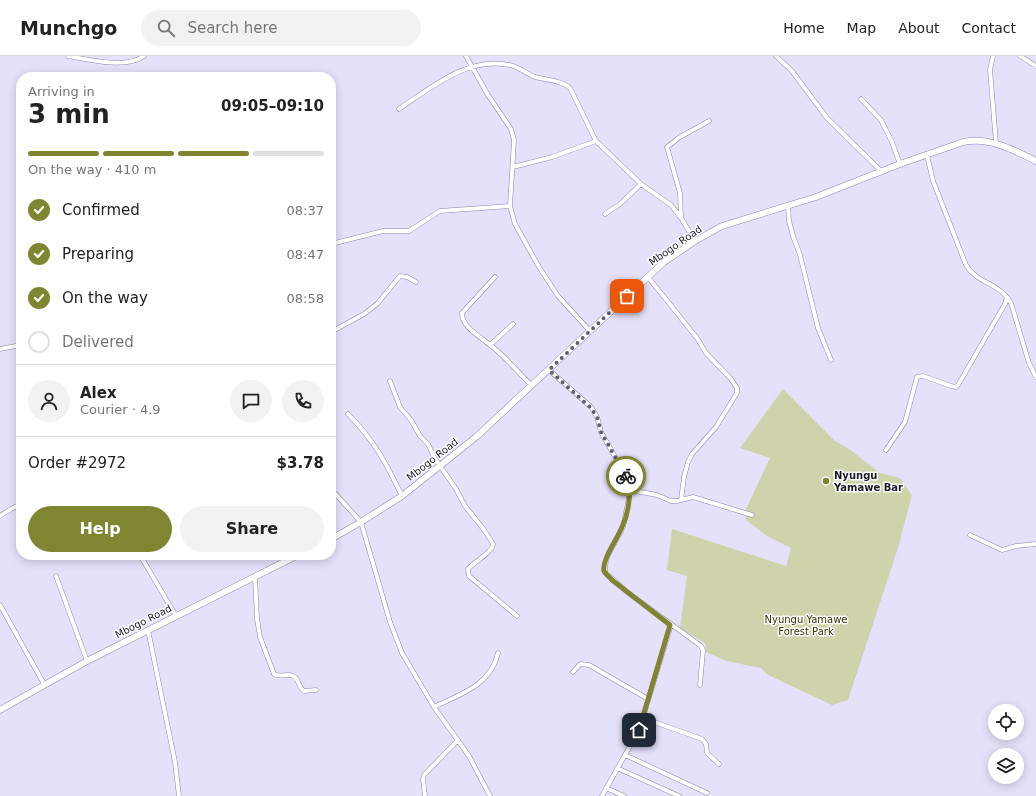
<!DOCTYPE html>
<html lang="en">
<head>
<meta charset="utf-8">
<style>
  :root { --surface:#fff; --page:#f2f2f2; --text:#222; --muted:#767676; --line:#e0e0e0; --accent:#7f8530 }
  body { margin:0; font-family:"DejaVu Sans",sans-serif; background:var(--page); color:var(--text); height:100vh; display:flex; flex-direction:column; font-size:15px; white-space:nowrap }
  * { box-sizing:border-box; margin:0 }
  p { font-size:13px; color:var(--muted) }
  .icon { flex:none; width:22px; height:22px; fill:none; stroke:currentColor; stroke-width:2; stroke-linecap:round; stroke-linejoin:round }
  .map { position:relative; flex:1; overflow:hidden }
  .side { position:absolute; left:16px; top:16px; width:320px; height:488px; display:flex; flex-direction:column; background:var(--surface); border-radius:16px; box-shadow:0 2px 10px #0003 }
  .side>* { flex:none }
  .controls { position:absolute; left:988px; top:648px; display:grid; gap:8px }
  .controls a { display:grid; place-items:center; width:36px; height:36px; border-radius:50%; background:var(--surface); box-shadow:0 2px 10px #0003; font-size:20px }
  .pin { position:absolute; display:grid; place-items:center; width:34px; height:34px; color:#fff; margin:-17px; border-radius:8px; box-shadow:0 2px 6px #0006 }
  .courier { position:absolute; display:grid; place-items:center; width:40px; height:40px; margin:-20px; border:3px solid #7f8530; border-radius:50%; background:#fff; color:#222; box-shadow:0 1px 5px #0007 }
  .summary em { font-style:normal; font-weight:600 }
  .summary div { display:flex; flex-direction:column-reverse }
  .summary { display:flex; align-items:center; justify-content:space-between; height:68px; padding:0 12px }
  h1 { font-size:26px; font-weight:600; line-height:30px }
  .bar { display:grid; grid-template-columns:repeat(4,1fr); gap:6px 4px; align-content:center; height:48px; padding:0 12px }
  .bar i { height:5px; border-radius:3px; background:var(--line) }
  .bar .active { background:var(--accent) }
  .bar p { grid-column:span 4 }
  .line { display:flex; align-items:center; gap:10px; padding:0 12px; border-top:1px solid var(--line) }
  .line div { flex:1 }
  .round { display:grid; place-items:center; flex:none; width:42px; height:42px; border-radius:21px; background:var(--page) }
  ol { padding:0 12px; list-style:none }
  li { display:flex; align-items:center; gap:12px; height:44px }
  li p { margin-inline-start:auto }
  li .icon { padding:4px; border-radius:50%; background:var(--accent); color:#fff; stroke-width:4 }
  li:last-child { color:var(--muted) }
  li i { width:22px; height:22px; border:2px solid var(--line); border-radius:50% }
  .action { display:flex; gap:8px; margin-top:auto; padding:8px 12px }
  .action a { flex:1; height:46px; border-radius:24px; background:var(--accent); color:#fff; font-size:16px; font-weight:600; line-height:46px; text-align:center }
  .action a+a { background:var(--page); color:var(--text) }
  header { display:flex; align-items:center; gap:24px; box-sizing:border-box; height:56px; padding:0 20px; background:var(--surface); border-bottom:1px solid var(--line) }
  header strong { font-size:19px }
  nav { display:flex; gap:22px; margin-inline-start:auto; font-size:14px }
  .search { width:280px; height:36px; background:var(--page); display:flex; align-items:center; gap:10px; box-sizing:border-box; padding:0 14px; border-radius:22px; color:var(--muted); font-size:15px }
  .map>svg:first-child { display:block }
  .green { fill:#ced3ab }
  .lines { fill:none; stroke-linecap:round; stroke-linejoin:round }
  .street-casing { stroke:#8c85ac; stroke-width:5 }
  .secondary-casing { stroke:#8c85ac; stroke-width:7 }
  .street { stroke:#fff; stroke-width:4 }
  .secondary { stroke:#fff; stroke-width:6 }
  .done { stroke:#625e71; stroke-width:4; stroke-dasharray:0 7.2 }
  .route { stroke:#7f8530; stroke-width:5 }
  .poi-dot { fill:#7f8530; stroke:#fff; stroke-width:1.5 }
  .labels { text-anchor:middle; stroke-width:3; stroke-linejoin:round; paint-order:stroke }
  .street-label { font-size:10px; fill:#1b1827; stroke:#fff }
  .poi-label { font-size:10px; font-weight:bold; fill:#1b1827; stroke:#fff; text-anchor:start }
  .park-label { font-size:10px; fill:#333601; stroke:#fff }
</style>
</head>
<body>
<header>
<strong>Munchgo</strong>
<div class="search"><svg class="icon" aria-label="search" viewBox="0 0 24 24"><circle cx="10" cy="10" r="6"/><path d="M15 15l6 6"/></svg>Search here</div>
<nav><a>Home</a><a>Map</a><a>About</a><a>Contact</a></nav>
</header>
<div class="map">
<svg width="1036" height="740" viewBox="0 0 1036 740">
  <rect width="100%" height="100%" fill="#e6e1fb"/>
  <path class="green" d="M783,333L835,385L849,393L880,417L900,422L912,439L898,492L848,644L832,649L768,619L761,612L726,605L706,596L705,587L680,572L687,520L667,514L672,473L786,510L791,492L767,480L746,464L745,455L770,402L740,392Z"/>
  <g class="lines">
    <defs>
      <path id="street" d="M68,0C89,4 127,13 144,0
        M466,0L488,39L511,73L514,84L510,150L515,168L539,211L558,240L590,275
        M776,0L792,15L827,62L881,115
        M993,0L990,14L996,87
        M1020,0L1036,10
        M861,43L881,64L892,86L900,108
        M399,53C432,31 468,0 510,9C519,11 527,18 535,21C546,24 561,24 570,32L596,85L641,128L671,149L681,162L695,185
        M927,99L933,125L966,209C977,228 999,226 1011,247L1029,307L1036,321
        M513,111L552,101L596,85
        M788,149L789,165L793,180L800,199L818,272L831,304
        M605,158L620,148L641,128
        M681,162L680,137L667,91L680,81L709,65
        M331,188L383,175H409L440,155L510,150
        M495,221L462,257C461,272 486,284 495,293C508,304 519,317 531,329
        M648,221L697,282L706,297L731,323L737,332V337L716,371L692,398L688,406L684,421L681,444
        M331,276L364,258L377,248L400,220L407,221L416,226
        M490,289L513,268
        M0,293L21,289
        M549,314L591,351L597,361L601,376L627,422L630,437L623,471L607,501L605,511V516L627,536L701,590L703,594L700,629
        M390,325L400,351L411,364L420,380L428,388L434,401L456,433L465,450L485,475L493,488C493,496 474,506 468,513L469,520L517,560
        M348,358C374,384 386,407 402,440
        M886,394L905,366L917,321L923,320L951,330L956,331L958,329L1005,248L1007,241
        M331,433L361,466L390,566L402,597L434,651L469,700L490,740
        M630,434L657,439L671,445H677L693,441L752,459
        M0,460L11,453L21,448
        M970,479L1002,494L1016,490L1036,488
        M140,499L176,560
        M56,520L87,605
        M255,520L257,563L260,581L274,618C280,622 287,617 293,620C299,622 298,631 304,635L316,634
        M0,549L44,628
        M148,574L175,706L179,740
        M573,616L580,608L589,609L648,643
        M434,651C461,638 491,629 498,597
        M643,662L702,683L706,688L707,697L719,708
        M625,699L707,737
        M617,712L679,740
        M606,732L624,740
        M425,740L423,723L424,719L458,684
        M602,740L639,674L671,569"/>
      <path id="secondary" d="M331,483L361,466L402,440L476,381L664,206L695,185L722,170L816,141L900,108L963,86C990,81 1012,93 1036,105
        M0,654L87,605L298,499"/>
    </defs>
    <use href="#street" class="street-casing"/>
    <use href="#secondary" class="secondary-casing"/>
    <use href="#street" class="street"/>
    <use href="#secondary" class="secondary"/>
  </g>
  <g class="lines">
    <path class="done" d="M626,420L601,376L597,361L591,352L549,314L627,240"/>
    <path class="route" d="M626,420C632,434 629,457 622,471C618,482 602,503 604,515C605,518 610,521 612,524L670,569L639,674"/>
  </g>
  <circle class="poi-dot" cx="826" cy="425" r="4"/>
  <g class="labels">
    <g class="street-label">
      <text transform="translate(675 189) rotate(-35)" y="4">Mbogo Road</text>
      <text transform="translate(432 403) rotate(-38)" y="4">Mbogo Road</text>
      <text transform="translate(143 565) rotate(-27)" y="4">Mbogo Road</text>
    </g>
    <g class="poi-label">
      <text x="834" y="423">Nyungu<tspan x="834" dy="12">Yamawe Bar</tspan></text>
    </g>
    <g class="park-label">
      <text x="806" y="567">Nyungu Yamawe<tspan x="806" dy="12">Forest Park</tspan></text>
    </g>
  </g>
</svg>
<div class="controls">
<a><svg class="icon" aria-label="locate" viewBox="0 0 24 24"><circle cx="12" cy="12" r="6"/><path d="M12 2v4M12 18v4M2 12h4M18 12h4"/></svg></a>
<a><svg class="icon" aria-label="layers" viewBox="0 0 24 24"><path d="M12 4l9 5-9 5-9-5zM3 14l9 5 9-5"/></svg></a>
</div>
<div class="pin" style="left:627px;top:240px;background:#ea580c"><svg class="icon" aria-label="bag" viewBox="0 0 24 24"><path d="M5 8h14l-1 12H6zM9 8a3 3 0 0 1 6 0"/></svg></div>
<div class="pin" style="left:639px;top:674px;background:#1f2937"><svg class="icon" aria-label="home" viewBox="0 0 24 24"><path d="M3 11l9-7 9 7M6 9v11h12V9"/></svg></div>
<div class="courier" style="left:626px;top:420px"><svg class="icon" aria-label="bike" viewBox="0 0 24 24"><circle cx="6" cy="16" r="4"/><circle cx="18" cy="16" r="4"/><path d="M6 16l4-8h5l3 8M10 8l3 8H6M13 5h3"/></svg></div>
<section class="side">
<div class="summary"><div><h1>3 min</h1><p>Arriving in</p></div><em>09:05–09:10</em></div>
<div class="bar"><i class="active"></i><i class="active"></i><i class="active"></i><i></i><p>On the way · 410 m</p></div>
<ol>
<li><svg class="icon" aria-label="check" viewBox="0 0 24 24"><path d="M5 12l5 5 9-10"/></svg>Confirmed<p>08:37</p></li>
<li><svg class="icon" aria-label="check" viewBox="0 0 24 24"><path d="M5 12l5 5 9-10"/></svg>Preparing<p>08:47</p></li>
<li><svg class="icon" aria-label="check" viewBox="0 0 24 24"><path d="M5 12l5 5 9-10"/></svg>On the way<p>08:58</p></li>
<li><i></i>Delivered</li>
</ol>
<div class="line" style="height:72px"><a class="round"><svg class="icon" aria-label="person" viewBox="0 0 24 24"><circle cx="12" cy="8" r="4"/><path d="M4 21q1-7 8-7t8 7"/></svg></a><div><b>Alex</b><p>Courier · 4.9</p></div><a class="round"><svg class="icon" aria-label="chat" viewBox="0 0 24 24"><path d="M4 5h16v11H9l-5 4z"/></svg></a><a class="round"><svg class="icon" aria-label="phone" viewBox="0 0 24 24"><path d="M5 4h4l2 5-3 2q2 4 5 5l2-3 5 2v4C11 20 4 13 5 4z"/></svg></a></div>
<div class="line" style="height:52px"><div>Order #2972</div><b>$3.78</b></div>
<div class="action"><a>Help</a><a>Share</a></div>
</section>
</div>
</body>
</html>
